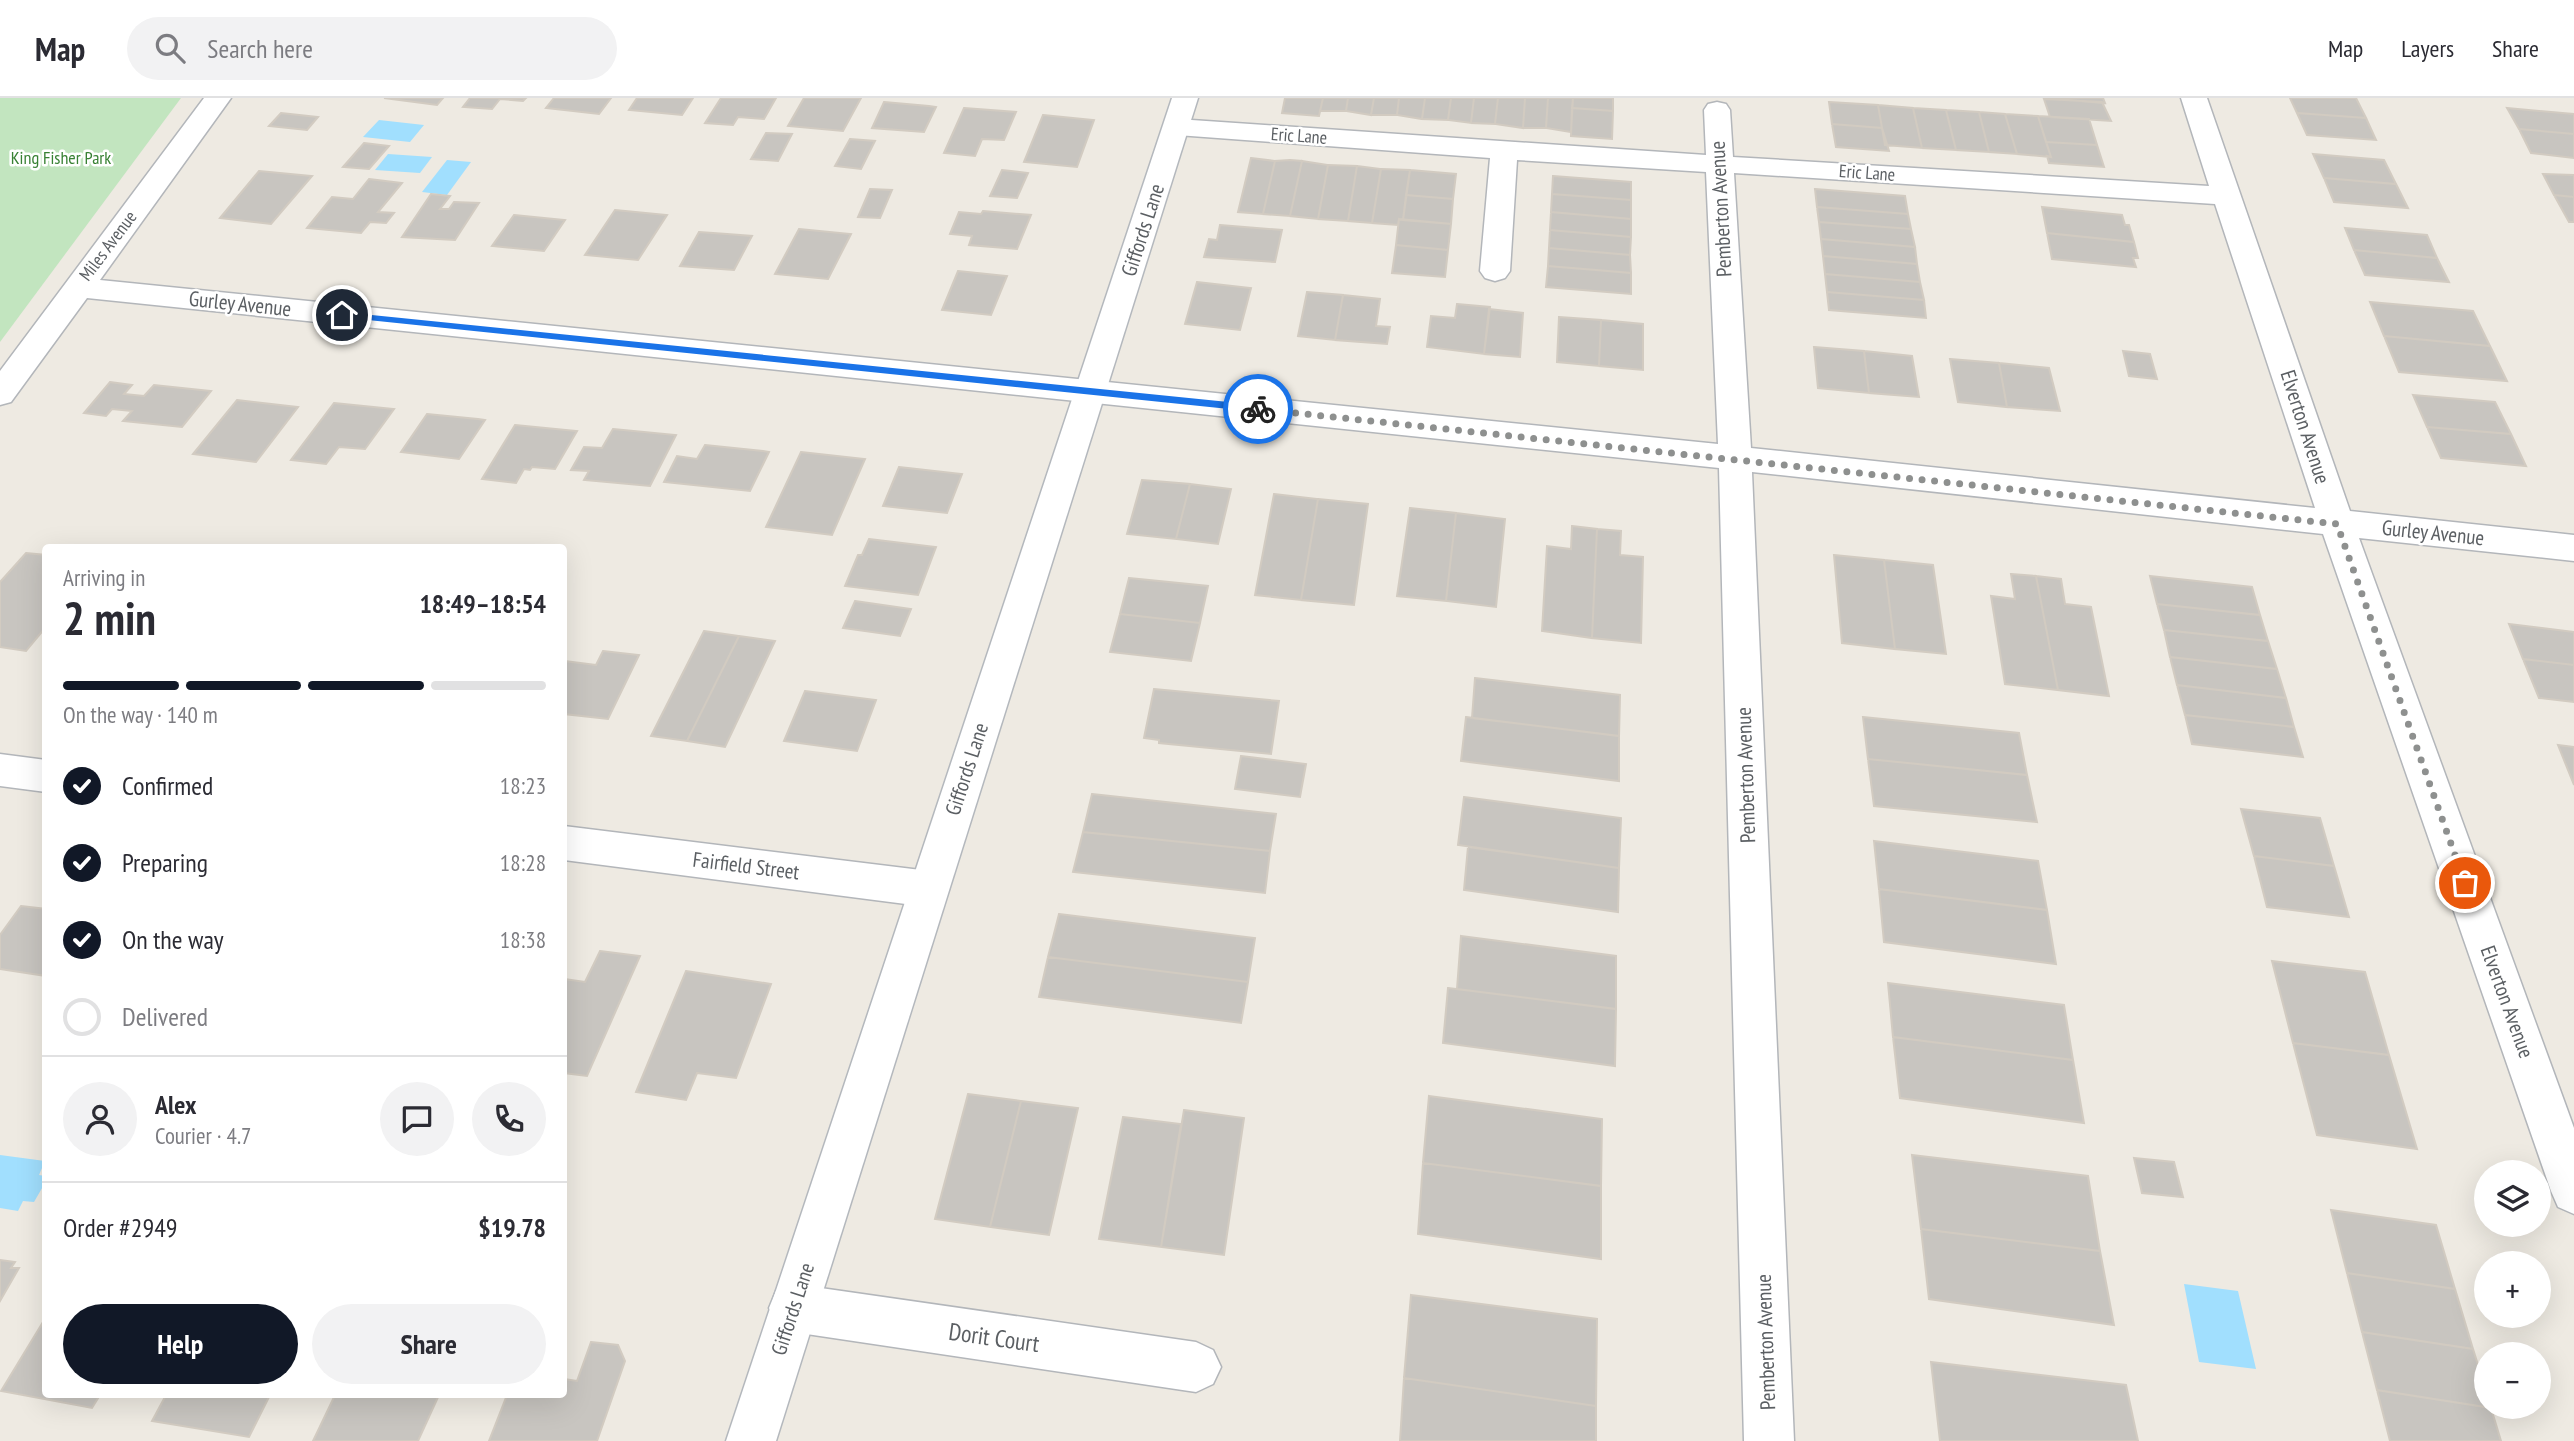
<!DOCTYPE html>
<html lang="en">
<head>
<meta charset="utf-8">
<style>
  :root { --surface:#fff; --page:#f2f2f3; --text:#2b2b33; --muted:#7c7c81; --line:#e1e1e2; --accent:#111827 }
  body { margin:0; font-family:"PT Sans Narrow",sans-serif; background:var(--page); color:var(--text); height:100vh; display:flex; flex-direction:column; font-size:26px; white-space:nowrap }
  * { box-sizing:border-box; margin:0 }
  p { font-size:23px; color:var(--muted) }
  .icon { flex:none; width:38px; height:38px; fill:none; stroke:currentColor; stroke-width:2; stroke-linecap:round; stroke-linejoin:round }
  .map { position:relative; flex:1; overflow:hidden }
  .details { position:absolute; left:42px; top:446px; width:525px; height:854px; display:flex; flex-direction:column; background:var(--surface); border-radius:7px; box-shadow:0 7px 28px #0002 }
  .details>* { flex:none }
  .buttons { position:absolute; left:2474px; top:1062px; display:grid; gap:14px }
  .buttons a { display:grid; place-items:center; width:77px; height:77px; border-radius:50%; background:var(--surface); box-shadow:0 7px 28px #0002; font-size:35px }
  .pin { position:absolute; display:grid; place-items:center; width:60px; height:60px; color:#fff; margin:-30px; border:4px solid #fff; border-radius:50%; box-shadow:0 2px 7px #0007 }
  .courier { position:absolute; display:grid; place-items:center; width:70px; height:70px; margin:-35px; border:5px solid #1a73e8; border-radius:50%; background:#fff; color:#222; box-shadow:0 2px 9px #0007 }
  .overview em { font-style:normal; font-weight:600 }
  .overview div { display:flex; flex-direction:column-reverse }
  .overview { display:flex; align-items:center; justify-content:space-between; height:119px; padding:0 21px }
  h1 { font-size:46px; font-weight:600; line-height:52px }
  .bar { display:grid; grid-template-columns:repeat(4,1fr); gap:10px 7px; align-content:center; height:84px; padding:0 21px }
  .bar i { height:9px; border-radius:5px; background:var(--line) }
  .bar .on { background:var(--accent) }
  .bar p { grid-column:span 4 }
  .line { display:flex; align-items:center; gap:18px; padding:0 21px; border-top:2px solid var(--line) }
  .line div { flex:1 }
  .round { display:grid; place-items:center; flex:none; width:74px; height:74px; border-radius:37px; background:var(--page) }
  ol { padding:0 21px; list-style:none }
  li { display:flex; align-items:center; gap:21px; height:77px }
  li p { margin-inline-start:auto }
  li .icon { padding:7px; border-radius:50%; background:var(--accent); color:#fff; stroke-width:4 }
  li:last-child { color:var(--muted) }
  li i { width:38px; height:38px; border:4px solid var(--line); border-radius:50% }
  .button { display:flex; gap:14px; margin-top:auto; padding:14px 21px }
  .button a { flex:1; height:80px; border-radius:42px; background:var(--accent); color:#fff; font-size:28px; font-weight:600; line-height:80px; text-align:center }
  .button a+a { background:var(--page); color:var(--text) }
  header { display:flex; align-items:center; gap:42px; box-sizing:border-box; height:98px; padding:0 35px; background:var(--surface); border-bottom:2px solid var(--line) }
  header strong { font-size:33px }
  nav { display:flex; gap:38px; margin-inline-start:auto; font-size:24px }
  .search { width:490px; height:63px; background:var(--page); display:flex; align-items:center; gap:18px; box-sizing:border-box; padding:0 24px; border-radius:38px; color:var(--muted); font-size:26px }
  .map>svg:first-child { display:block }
  .green { fill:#c2e5bf }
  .water { fill:#a1dffe }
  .building { fill:#c8c5c0; stroke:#d2cbc1; stroke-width:2 }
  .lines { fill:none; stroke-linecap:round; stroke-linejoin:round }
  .street-casing { stroke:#b3b6ba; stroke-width:3 }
  .secondary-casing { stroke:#b4b8bd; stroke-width:3 }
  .street { fill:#fff; fill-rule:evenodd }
  .secondary { fill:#fff; fill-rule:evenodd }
  .route { fill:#1a73e8 }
  .done { stroke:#8e908f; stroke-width:7; stroke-dasharray:0 12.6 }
  .labels { text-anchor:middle; stroke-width:5; stroke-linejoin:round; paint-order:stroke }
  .far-street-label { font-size:18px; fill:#5b5f63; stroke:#fff }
  .far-park-label { font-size:18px; fill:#388134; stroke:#fff }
  .street-label { font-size:21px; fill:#5b5f63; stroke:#fff }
  .near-street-label { font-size:24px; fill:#5b5f63; stroke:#fff }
</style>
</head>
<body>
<header>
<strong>Map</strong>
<div class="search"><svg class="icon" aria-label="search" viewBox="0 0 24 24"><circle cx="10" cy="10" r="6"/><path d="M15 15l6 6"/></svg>Search here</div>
<nav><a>Map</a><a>Layers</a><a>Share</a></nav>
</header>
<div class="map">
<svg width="2574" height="1343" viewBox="0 0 2574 1343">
  <rect width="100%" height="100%" fill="#eeeae2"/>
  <path class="green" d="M0,0H181L0,244Z"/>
  <path class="water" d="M379,22L424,27L410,44L363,39Z
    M388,56L432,59L420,75L375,72Z
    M447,62L471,64L447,97L422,94Z
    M0,1057L45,1063L39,1077L45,1078V1085L34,1104L23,1103L18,1113L0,1110Z
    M2184,1186L2238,1193L2256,1271L2199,1264Z"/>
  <path class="building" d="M384,0H443L437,7Z
    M470,0H526L523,3L500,1L492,11L463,9Z
    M554,0H611L599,16L546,10Z
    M637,0H693L682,17L629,12Z
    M721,0H776L764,21L738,19L733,27L705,25Z
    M804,0H861L843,33L788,28Z
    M1285,0H1323L1319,18L1282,15Z
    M1323,0H1348L1346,13H1320Z
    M1348,0H1374L1371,17L1346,13Z
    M1374,0H1399L1397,17H1371Z
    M1399,0H1425L1422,21L1397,17Z
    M1425,0H1451L1448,22L1422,21Z
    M1451,0H1474L1471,25L1448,22Z
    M1474,0H1498L1495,26L1471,25Z
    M1498,0H1525L1523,30L1495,26Z
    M1525,0H1548L1546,30H1523Z
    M1548,0H1573L1571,34L1546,30Z
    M1573,0H1613V13L1572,10Z
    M2103,0L2105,5L2044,0Z
    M2290,0H2356L2366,20L2297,15Z
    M2044,1L2102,4L2111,23L2050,19Z
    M884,4L929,8L936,9L924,34L872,30Z
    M1829,4L1878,7L1882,30L1832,26Z
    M1878,7L1913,10L1922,50L1885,47Z
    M964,10L1016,14L1004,42L982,41L975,58L944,55Z
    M1572,10L1613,13L1612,41L1571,38Z
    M1913,10L1946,12L1956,52L1922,50Z
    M2507,10L2574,16V36L2519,31Z
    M1946,12L1979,14L1989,54L1956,52Z
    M1979,14L2005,16L2017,56L1989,54Z
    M281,15L318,19L307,32L269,28Z
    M2297,15L2366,20L2376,42L2307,37Z
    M2005,16L2038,18L2051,59L2017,56Z
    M1043,17L1094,22L1077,69L1024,64Z
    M2038,18L2089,21L2097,47L2046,44Z
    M1832,26L1882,30L1889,53L1836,49Z
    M2519,31L2574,36V60L2531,55Z
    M766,35L792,36L778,63L751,61Z
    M850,41L875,43L861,71L835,68Z
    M2046,44L2097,47L2104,69L2049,65L2047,58L2051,59Z
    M364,45L389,48L369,71L343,69Z
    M2313,56L2384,62L2396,86L2324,80Z
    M1251,60L1275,63L1263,116L1238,114Z
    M1290,62L1302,63L1290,118L1263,116L1275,63Z
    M1302,63L1328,67L1318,121L1290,118Z
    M1328,67L1357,68L1348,123L1318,121Z
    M1357,68L1381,71L1372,125L1348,123Z
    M1381,71L1410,72L1403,122L1399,121L1398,127L1372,125Z
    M1002,72L1028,75L1017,100L990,98Z
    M1410,72L1456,76L1453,101L1406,97Z
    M259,73L312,78L271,126L220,120Z
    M2543,76L2574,77V99L2554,97Z
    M1553,78L1631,84V102L1552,96Z
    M2324,80L2396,86L2408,110L2334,104Z
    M369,81L402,85L378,114L394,115L386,125L370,124L361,135L307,130L332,99L353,101Z
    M870,91L892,92L880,120L858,119Z
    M1815,91L1905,98L1908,116L1817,109Z
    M431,96L450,98L440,111H449L454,104L479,105L455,142L402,139Z
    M1552,96L1631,102V121L1551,114Z
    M1406,97L1453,101L1451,126L1403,122Z
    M2554,97L2574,99V124H2569Z
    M1817,109L1908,116L1911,131L1819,124Z
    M2042,109L2122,117L2125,127H2129L2134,144L2047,135Z
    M615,112L667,117L638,162L585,157Z
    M983,113L1031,117L1017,151L969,147L972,138L950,136L959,114L981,116Z
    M1551,114L1631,121V139L1550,132Z
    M514,117L565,122L544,153L492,148Z
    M1399,121L1451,126L1448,152L1396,147Z
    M1819,124L1911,131L1915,149L1821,141Z
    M1220,127L1282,132L1275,164L1204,159L1209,141L1217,142Z
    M2345,130L2427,137L2437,160L2354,152Z
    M799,131L851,136L828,181L775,176Z
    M1550,132L1631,139L1630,157L1549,150Z
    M699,134L727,136L752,138L734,172L680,168Z
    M2047,135L2134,144L2138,160H2133L2136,169L2052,161Z
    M1821,141L1915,149L1917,166L1823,158Z
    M1396,147L1448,152L1445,179L1392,175Z
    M1549,150L1630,157L1631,175L1548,168Z
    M2354,152L2437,160L2449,184L2365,177Z
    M1823,158L1917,166L1920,184L1825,176Z
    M1548,168L1631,175V196L1546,189Z
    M958,173L1007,178L991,217L942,212Z
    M1825,176L1920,184L1924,202L1827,194Z
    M1197,184L1251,190L1240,232L1185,226Z
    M1307,194L1343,197L1335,242L1298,238Z
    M1827,194L1924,202L1926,220L1829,212Z
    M1343,197L1380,201L1376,228L1390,229L1387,246L1335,242Z
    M2370,204L2473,213L2490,248L2384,238Z
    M1457,206L1490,209L1484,256L1427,249L1431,218L1455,220Z
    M1489,211L1523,215L1520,259L1484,256Z
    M1559,219L1601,222L1599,268L1557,264Z
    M1601,222L1643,226V272L1599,268Z
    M2384,238L2490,248L2507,283L2399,274Z
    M1814,249L1864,253L1869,295L1818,290Z
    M1864,253L1912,258L1919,299L1869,295Z
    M2123,253L2150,256L2157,281L2129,278Z
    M1950,261L1999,265L2007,309L1958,304Z
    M1999,265L2049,270L2060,313L2007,309Z
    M110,284L132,287L124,296L144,298L154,287L211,293L182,329L123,323L132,313L112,311L106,318L84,315Z
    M2413,297L2495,304L2511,336L2427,329Z
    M237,302L298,309L256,364L193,356Z
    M334,305L394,311L365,351L339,349L326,366L291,362Z
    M427,316L478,321L485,322L459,361L401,354Z
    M515,327L577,333L555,371L532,369L530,372L524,371L516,385L482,381Z
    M2427,329L2511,336L2526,368L2441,360Z
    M613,331L676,337L650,388L584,382L589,373L571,372L584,349L602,350Z
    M705,347L763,353L769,354L750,393L664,384L677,358L697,361Z
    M801,354L865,361L832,437L766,429Z
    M899,369L962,376L947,415L883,408Z
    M1142,382L1190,386L1176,441L1127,436Z
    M1190,386L1231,391L1218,446L1176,441Z
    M1274,396L1318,401L1301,502L1255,497Z
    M1318,401L1368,406L1354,507L1301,502Z
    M1410,410L1456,415L1446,503L1397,498Z
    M1456,415L1505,421L1496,509L1446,503Z
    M1572,428L1597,431L1592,540L1542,533L1547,448L1571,451Z
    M1597,431L1621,433L1620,457L1643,459L1641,545L1592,540Z
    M869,441L936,449L918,497L845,488L858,457H862Z
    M26,455L46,457V529L26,553L0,549V484Z
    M1834,457L1884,462L1895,551L1842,545Z
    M1884,462L1933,467L1946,556L1895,551Z
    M2011,476L2036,478L2058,592L2005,586L1991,498L2015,501Z
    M2036,478L2061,481L2065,506L2091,509L2109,598L2058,592Z
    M2150,478L2252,489L2260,517L2157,506Z
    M1129,480L1208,488L1200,525L1120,516Z
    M855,503L911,511L900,538L843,530Z
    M2157,506L2260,517L2268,543L2164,532Z
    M1120,516L1200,525L1191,563L1110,554Z
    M2509,526L2574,534V567L2523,561Z
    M2164,532L2268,543L2277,571L2170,559Z
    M704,533L739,538L687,643L651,638Z
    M739,538L775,543L725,649L687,643Z
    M603,553L639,557L608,621L564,616V563L596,567Z
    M2170,559L2277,571L2286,600L2177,587Z
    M2523,561L2574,567V604L2539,600Z
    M1475,580L1620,597L1619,638L1472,620Z
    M2177,587L2286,600L2294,629L2185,617Z
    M1154,591L1279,603L1271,656L1159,645V642L1144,640Z
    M805,593L876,602L857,653L784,643Z
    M2185,617L2294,629L2303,659L2192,646Z
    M1466,619L1619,638V683L1461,663Z
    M1863,619L2019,635L2027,677L1868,661Z
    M2558,647L2574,649V687Z
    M1241,658L1306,666L1300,699L1235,691Z
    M1868,661L2027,677L2037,724L1874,708Z
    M1092,696L1276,716L1270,753L1083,734Z
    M1464,699L1621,720L1619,770L1458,747Z
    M2241,711L2320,720L2334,768L2254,758Z
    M1083,734L1270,753L1265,795L1073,774Z
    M1874,743L2038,763L2047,812L1879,791Z
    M1468,749L1619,770L1618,814L1464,792Z
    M2254,758L2334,768L2349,819L2267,809Z
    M1879,791L2047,812L2056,866L1884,844Z
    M21,808L46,811V878L0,871V837Z
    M1059,816L1255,840L1248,884L1048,859Z
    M1461,838L1616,858V911L1457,891Z
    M600,853L640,858L587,978L564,975V881L585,884Z
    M1048,859L1248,884L1241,925L1039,899Z
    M2272,863L2365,874L2389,957L2293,945Z
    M686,873L771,886L736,980L697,975L686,1002L636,994Z
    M1888,885L2064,907L2073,962L1893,939Z
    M1448,890L1616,911L1615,968L1443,945Z
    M1893,939L2073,962L2084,1025L1900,1000Z
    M2293,945L2389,957L2417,1051L2317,1037Z
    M968,996L1021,1003L990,1129L935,1121Z
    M1429,998L1602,1021L1601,1088L1423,1065Z
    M1021,1003L1078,1010L1049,1137L990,1129Z
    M1184,1012L1244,1020L1224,1157L1161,1149Z
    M1123,1019L1181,1026L1161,1149L1099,1141Z
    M1912,1057L2088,1078L2100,1153L1921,1131Z
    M2134,1060L2174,1064L2183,1099L2142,1095Z
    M1423,1065L1601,1088V1161L1418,1136Z
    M2331,1112L2436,1127L2455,1191L2347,1175Z
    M1921,1131L2100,1153L2114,1227L1929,1201Z
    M0,1162L15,1164L11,1170H19L0,1203Z
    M2347,1175L2455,1191L2473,1251L2362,1234Z
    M1411,1197L1597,1221L1596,1308L1404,1280Z
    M46,1219V1297H100L92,1310L1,1293Z
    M2362,1234L2473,1251L2487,1296V1309L2491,1310L2377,1292Z
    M591,1244L618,1247L625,1263L597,1343H489L507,1297H564V1281L577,1283Z
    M1931,1264L2126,1287L2138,1343H1940Z
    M1404,1280L1596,1308V1343H1400Z
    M2377,1292L2491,1310L2501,1343H2390Z
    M166,1297H270L249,1339L152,1323Z
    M335,1297H439L418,1343H313Z"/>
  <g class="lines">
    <defs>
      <path id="street" d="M204,0H231L100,182L1718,346L1706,74L1517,62L1510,173L1505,180L1495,183L1485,180L1480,173L1490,60L1177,37L1167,35L1163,29L1167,23L1177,21L1706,57L1704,12L1708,6L1717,4L1726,6L1730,12L1733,59L2209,88L2181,0H2207L2350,413L2574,437V463L2359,440L2574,1030V1116L2558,1109L2551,1093L2323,436L1752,374L1794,1343H1744L1719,370L87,200L11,304L0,307V273ZM1734,75L2215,106L2315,410L1751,350Z
        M0,656L46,662V694L0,688Z
        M564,728L929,773L943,778L949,791L943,804L929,809L564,762Z
        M793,1186L1196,1244L1213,1252L1221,1269L1213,1286L1196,1294L793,1234L776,1227L769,1210L776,1193Z"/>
      <path id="secondary" d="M1172,0H1198L776,1343H726Z"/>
    </defs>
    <use href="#street" class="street-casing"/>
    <use href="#secondary" class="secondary-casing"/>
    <use href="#street" class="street"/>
    <use href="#secondary" class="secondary"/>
  </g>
  <path class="route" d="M342,214L1258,307L1263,311L1258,314L339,219L338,217Z"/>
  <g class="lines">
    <path class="done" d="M1258,311L2337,426L2465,785"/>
  </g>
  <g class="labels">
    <g class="far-street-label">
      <text transform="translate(1299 38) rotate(4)" y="6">Eric Lane</text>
      <text transform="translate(1867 75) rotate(4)" y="6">Eric Lane</text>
      <text transform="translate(108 148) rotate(-53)" y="6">Miles Avenue</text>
    </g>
    <g class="far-park-label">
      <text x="61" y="66">King Fisher Park</text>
    </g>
    <g class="street-label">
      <text transform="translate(1721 111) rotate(-93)" y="7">Pemberton Avenue</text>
      <text transform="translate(1143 132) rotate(-72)" y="7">Giffords Lane</text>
      <text transform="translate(240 206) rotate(6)" y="7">Gurley Avenue</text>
      <text transform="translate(2305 329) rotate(72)" y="7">Elverton Avenue</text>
      <text transform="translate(2433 435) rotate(6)" y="7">Gurley Avenue</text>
      <text transform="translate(967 671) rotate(-72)" y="7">Giffords Lane</text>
      <text transform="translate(1746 677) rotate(-92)" y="7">Pemberton Avenue</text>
      <text transform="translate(746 768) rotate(7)" y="7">Fairfield Street</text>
      <text transform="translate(2507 904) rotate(70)" y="7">Elverton Avenue</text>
      <text transform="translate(793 1211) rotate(-72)" y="7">Giffords Lane</text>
      <text transform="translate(1766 1244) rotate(-92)" y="7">Pemberton Avenue</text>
    </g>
    <g class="near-street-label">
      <text transform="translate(994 1240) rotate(8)" y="8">Dorit Court</text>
    </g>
  </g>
</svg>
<div class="buttons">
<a><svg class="icon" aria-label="layers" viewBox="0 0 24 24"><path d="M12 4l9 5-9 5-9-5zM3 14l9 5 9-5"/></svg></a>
<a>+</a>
<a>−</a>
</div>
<div class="pin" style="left:2465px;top:785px;background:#ea580c"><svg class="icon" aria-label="bag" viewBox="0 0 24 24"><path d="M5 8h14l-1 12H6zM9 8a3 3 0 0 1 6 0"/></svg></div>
<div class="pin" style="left:342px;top:217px;background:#1f2937"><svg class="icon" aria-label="home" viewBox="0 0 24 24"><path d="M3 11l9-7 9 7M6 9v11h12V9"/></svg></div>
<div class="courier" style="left:1258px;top:311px"><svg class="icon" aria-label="bike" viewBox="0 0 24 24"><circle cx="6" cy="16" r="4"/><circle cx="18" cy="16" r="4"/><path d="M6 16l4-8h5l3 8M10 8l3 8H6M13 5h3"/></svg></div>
<section class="details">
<div class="overview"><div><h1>2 min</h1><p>Arriving in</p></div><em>18:49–18:54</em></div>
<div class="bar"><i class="on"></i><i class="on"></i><i class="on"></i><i></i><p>On the way · 140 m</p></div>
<ol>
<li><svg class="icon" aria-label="check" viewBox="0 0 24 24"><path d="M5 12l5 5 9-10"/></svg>Confirmed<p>18:23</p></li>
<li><svg class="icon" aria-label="check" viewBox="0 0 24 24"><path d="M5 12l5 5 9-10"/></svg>Preparing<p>18:28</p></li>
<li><svg class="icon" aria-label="check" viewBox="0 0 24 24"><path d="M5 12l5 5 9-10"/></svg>On the way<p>18:38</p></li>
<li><i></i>Delivered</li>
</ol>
<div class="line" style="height:126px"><a class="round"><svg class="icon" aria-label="person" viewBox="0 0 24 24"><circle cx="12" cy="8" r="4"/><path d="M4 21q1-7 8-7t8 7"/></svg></a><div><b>Alex</b><p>Courier · 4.7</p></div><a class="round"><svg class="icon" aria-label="chat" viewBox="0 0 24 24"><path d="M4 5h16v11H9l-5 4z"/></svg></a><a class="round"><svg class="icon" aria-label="phone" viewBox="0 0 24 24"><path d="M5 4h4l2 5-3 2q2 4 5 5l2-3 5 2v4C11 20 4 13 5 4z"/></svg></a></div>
<div class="line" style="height:91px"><div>Order #2949</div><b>$19.78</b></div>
<div class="button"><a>Help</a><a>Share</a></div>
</section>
</div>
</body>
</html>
